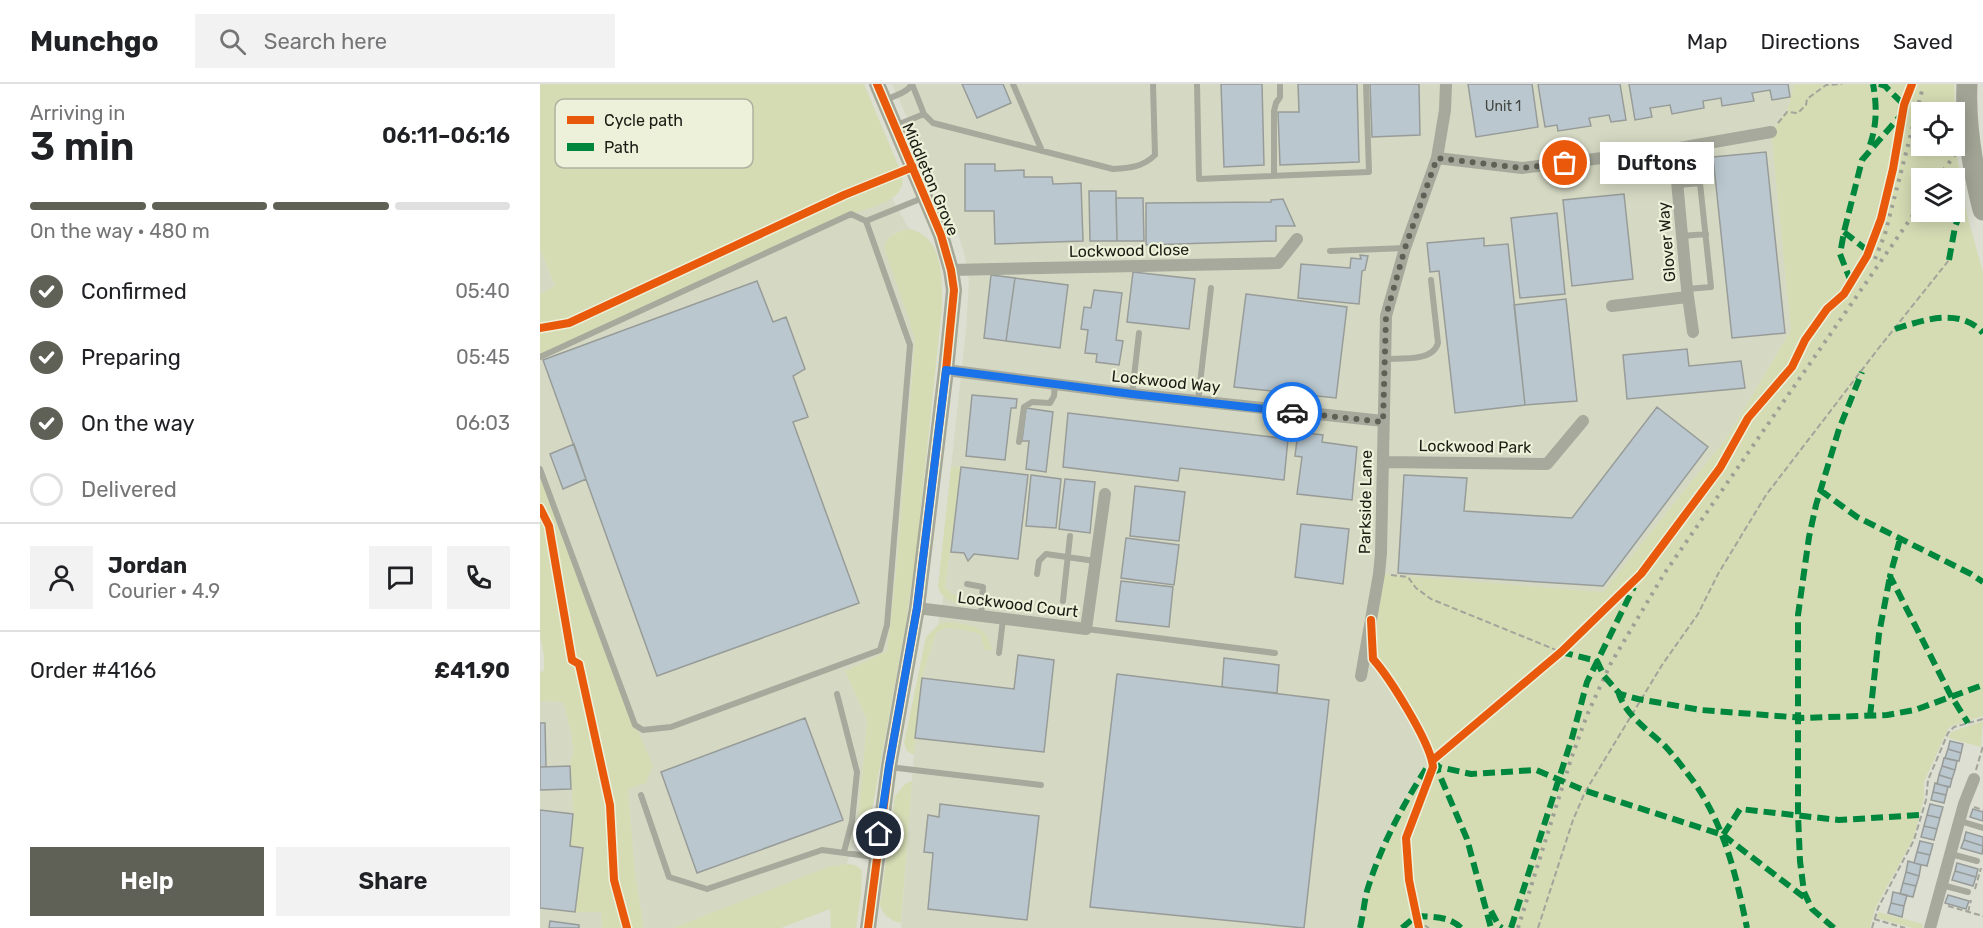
<!DOCTYPE html>
<html lang="en">
<head>
<meta charset="utf-8">
<style>
  :root { --surface:#fff; --page:#f2f2f2; --text:#202124; --muted:#757577; --line:#e0e0e0; --accent:#5f6056 }
  body { margin:0; font-family:Rubik,sans-serif; background:var(--page); color:var(--text); height:100vh; display:flex; flex-direction:column; font-size:22px; white-space:nowrap }
  * { box-sizing:border-box; margin:0 }
  p { font-size:20px; color:var(--muted) }
  .icon { flex:none; width:33px; height:33px; fill:none; stroke:currentColor; stroke-width:2; stroke-linecap:round; stroke-linejoin:round }
  .map { position:relative; flex:1; overflow:hidden }
  .drawer { display:flex; flex-direction:column; background:var(--surface); width:540px }
  .drawer>* { flex:none }
  .tools { position:absolute; left:1371px; top:18px; display:grid; gap:12px }
  .tools a { display:grid; place-items:center; width:54px; height:54px; border-radius:0px; background:var(--surface); box-shadow:0 3px 15px #0003; font-size:30px }
  .pin { position:absolute; display:grid; place-items:center; width:51px; height:51px; color:#fff; margin:-26px; border:3px solid #fff; border-radius:50%; box-shadow:0 2px 6px #0007 }
  .courier { position:absolute; display:grid; place-items:center; width:60px; height:60px; margin:-30px; border:4px solid #1a73e8; border-radius:50%; background:#fff; color:#222; box-shadow:0 2px 8px #0007 }
  .bubble { position:absolute; height:42px; border-radius:0px; background:var(--surface); box-shadow:0 3px 15px #0003; font-size:20px; font-weight:600; line-height:42px; text-align:center }
  .headline em { font-style:normal; font-weight:600 }
  .headline div { display:flex; flex-direction:column-reverse }
  .headline { display:flex; align-items:center; justify-content:space-between; height:102px; padding:0 30px }
  h1 { font-size:39px; font-weight:600; line-height:45px }
  .bar { display:grid; grid-template-columns:repeat(4,1fr); gap:9px 6px; align-content:center; height:72px; padding:0 30px }
  .bar i { height:8px; border-radius:4px; background:var(--line) }
  .bar .active { background:var(--accent) }
  .bar p { grid-column:span 4 }
  .line { display:flex; align-items:center; gap:15px; padding:0 30px; border-top:2px solid var(--line) }
  .line div { flex:1 }
  .round { display:grid; place-items:center; flex:none; width:63px; height:63px; border-radius:0px; background:var(--page) }
  ol { padding:0 30px; list-style:none }
  li { display:flex; align-items:center; gap:18px; height:66px }
  li p { margin-inline-start:auto }
  li .icon { padding:6px; border-radius:50%; background:var(--accent); color:#fff; stroke-width:4 }
  li:last-child { color:var(--muted) }
  li i { width:33px; height:33px; border:3px solid var(--line); border-radius:50% }
  .cta { display:flex; gap:12px; margin-top:auto; padding:12px 30px }
  .cta a { flex:1; height:69px; border-radius:0px; background:var(--accent); color:#fff; font-size:24px; font-weight:600; line-height:69px; text-align:center }
  .cta a+a { background:var(--page); color:var(--text) }
  header { display:flex; align-items:center; gap:36px; box-sizing:border-box; height:84px; padding:0 30px; background:var(--surface); border-bottom:2px solid var(--line) }
  header strong { font-size:28px }
  nav { display:flex; gap:33px; margin-inline-start:auto; font-size:21px }
  .search { width:420px; height:54px; background:var(--page); display:flex; align-items:center; gap:15px; box-sizing:border-box; padding:0 21px; border-radius:0px; color:var(--muted); font-size:22px }
  main { display:flex; flex:1; min-height:0 }
  .map>svg:first-child { display:block }
  .built { fill:#d5d9c3 }
  .green { fill:#d5dcb4; fill-rule:evenodd }
  .building { fill:#bac7ce; stroke:#989c99; stroke-width:1.5 }
  .lines { fill:none; stroke-linecap:round; stroke-linejoin:round }
  .path { stroke:#a3a49a; stroke-width:2; stroke-dasharray:6 3; stroke-linecap:butt }
  .lane { stroke:#a6a99b; stroke-width:6 }
  .street { stroke:#a6a99b; stroke-width:12 }
  .secondary { stroke:#a5a797; stroke-width:16 }
  .highway { stroke:#a2a496; stroke-width:21 }
  .rail { stroke:#9e9f95; stroke-width:4; stroke-dasharray:3 6; stroke-linecap:butt }
  .quiet { stroke:#00873e; stroke-width:6; stroke-dasharray:12 6; stroke-linecap:butt }
  .cycleway-casing { stroke:#edf1da; stroke-width:11 }
  .cycleway { stroke:#e8590c; stroke-width:8 }
  .done { stroke:#5f6056; stroke-width:6; stroke-dasharray:0 10.8 }
  .route { stroke:#1a73e8; stroke-width:8 }
  .labels { text-anchor:middle; stroke-width:4.5; stroke-linejoin:round; paint-order:stroke }
  .number-label { font-size:14px; fill:#434742 }
  .street-label { font-size:16px; fill:#1b1c14; stroke:#edf1da }
  .key { fill:#edf1da; stroke:#aeb19f; stroke-width:1.5 }
  .key-label { font-size:16px; fill:#1b1c14 }
</style>
</head>
<body>
<header>
<strong>Munchgo</strong>
<div class="search"><svg class="icon" aria-label="search" viewBox="0 0 24 24"><circle cx="10" cy="10" r="6"/><path d="M15 15l6 6"/></svg>Search here</div>
<nav><a>Map</a><a>Directions</a><a>Saved</a></nav>
</header>
<main>
<section class="drawer">
<div class="headline"><div><h1>3 min</h1><p>Arriving in</p></div><em>06:11–06:16</em></div>
<div class="bar"><i class="active"></i><i class="active"></i><i class="active"></i><i></i><p>On the way · 480 m</p></div>
<ol>
<li><svg class="icon" aria-label="check" viewBox="0 0 24 24"><path d="M5 12l5 5 9-10"/></svg>Confirmed<p>05:40</p></li>
<li><svg class="icon" aria-label="check" viewBox="0 0 24 24"><path d="M5 12l5 5 9-10"/></svg>Preparing<p>05:45</p></li>
<li><svg class="icon" aria-label="check" viewBox="0 0 24 24"><path d="M5 12l5 5 9-10"/></svg>On the way<p>06:03</p></li>
<li><i></i>Delivered</li>
</ol>
<div class="line" style="height:108px"><a class="round"><svg class="icon" aria-label="person" viewBox="0 0 24 24"><circle cx="12" cy="8" r="4"/><path d="M4 21q1-7 8-7t8 7"/></svg></a><div><b>Jordan</b><p>Courier · 4.9</p></div><a class="round"><svg class="icon" aria-label="chat" viewBox="0 0 24 24"><path d="M4 5h16v11H9l-5 4z"/></svg></a><a class="round"><svg class="icon" aria-label="phone" viewBox="0 0 24 24"><path d="M5 4h4l2 5-3 2q2 4 5 5l2-3 5 2v4C11 20 4 13 5 4z"/></svg></a></div>
<div class="line" style="height:78px"><div>Order #4166</div><b>£41.90</b></div>
<div class="cta"><a>Help</a><a>Share</a></div>
</section>
<div class="map">
<svg width="1443" height="844" viewBox="0 0 1443 844">
  <rect width="100%" height="100%" fill="#dcdfd2"/>
  <path class="built" d="M352,0H1254L1247,28L1231,48L1251,246L1188,352L1063,508L839,491L833,575L843,587L877,643L893,676L870,711L839,772L826,809L820,844H361L374,671L382,594L396,550L405,505L421,383H411L426,245L429,197L425,173L416,143Z
    M352,114L369,145L354,149L349,153L375,256L356,489L347,567L305,587L327,636L317,749L307,780L288,784L133,844H104L95,789L88,705L95,641L0,385V273L311,130Z
    M0,166L15,203L0,210Z
    M0,617L23,618L31,650L33,667L30,682L33,730L30,762L43,764L35,828H61L62,844H0Z"/>
  <path class="green" d="M0,0H324L361,88C371,116 331,123 311,130L0,273V210L15,202L0,166Z
    M1254,0H1414L1417,72L1427,131L1443,188V632L1412,642L1408,645L1384,698V714L1374,753L1335,825L1330,844H820C823,832 824,820 827,808C839,763 865,713 892,676C876,641 858,603 833,575L831,536L839,490L1063,508L1188,352L1251,246L1231,48L1247,28ZM1382,28H1414V62H1382ZM1382,94H1414V128H1382Z
    M369,145C404,151 402,196 402,223L376,470L366,539L330,737L324,749H317L327,636L305,587L347,567L356,489L375,256L368,232L344,165C346,151 356,148 369,145Z
    M411,383H421L405,504L412,510L423,514L419,519C408,517 401,514 398,503Z
    M0,385L95,641L113,681L106,699L88,705L95,789L104,844H62L61,828H35L42,764L30,762L33,730L30,682L33,667L31,650L23,618L0,617V588L4,587V572L0,552Z
    M411,538C434,542 446,541 452,566H445L440,550C427,547 405,538 396,550L382,594L374,671L367,667L364,659L386,553L400,539Z
    M1443,637L1441,663L1408,654L1411,648Z
    M372,697L361,839C350,836 343,832 340,820L355,712L365,700Z
    M307,780L315,781L322,786L321,810L316,844H291L290,825L241,844H133L288,783Z
    M1338,828L1383,840L1382,844H1372L1337,834Z"/>
  <path class="building" d="M422,0H463L471,19L437,34Z
    M681,0H722L724,81L684,83Z
    M758,0H817L819,78L740,81L738,28H759Z
    M830,0H879L880,51L832,53Z
    M928,0H992L998,43L936,53Z
    M998,0H1080L1086,36L1071,38L1069,31L1049,34L1051,42L1018,47L1017,41L1005,43Z
    M1089,0H1248L1250,13L1232,16L1230,6L1212,9L1214,17L1182,22L1181,14L1163,17L1164,24L1132,30L1130,21L1110,24L1112,33L1095,36Z
    M1226,68L1245,249L1192,254L1173,73Z
    M425,80H455V87L484,86V93H512L513,100L541,99L543,157L455,160L454,127H425Z
    M549,107H576L577,157H550Z
    M1084,110L1093,195L1032,202L1023,116Z
    M576,114H603L604,157H577Z
    M743,115L755,142H736V157L606,161V119L731,118V116Z
    M1017,129L1025,210L980,214L971,134Z
    M944,154V162L968,160L985,321L915,329L899,187L890,188L887,159Z
    M820,171L828,172L825,186L822,187L819,220L758,214L761,180L810,184L811,174L821,175Z
    M593,188L655,195L649,245L587,238Z
    M451,191L475,194L466,257L444,254Z
    M475,194L528,201L520,264L466,257Z
    M217,197L233,238L246,233L265,285L253,292L268,333L253,338L319,519L117,592L3,276Z
    M554,206L582,209L576,256L583,257L579,281L556,278L557,270L545,269L548,246L541,245L544,223L551,224Z
    M706,210L807,223L796,314L694,303Z
    M1026,215L1037,317L985,321L974,221Z
    M1147,265L1149,282L1201,277L1205,304L1087,315L1083,271Z
    M432,311L477,315L476,324H471L465,376L426,372Z
    M1117,323L1168,363L1063,502L858,489L864,391L927,394L924,427L1032,434Z
    M486,324L513,328L506,388L486,385L489,357H482Z
    M528,329L748,355L744,396L640,384L638,397L523,383Z
    M758,348L783,351L782,358L817,363L812,416L757,410L762,373L755,372Z
    M34,360L46,395L23,405L10,370Z
    M421,383L488,391L478,475L434,470L428,477L424,469L411,468Z
    M491,391L521,395L516,444L486,442Z
    M525,395L555,398L550,449L519,445Z
    M595,402L645,408L639,457L590,452Z
    M761,440L809,445L803,500L755,493Z
    M586,454L639,461L634,501L581,494Z
    M581,497L633,503L629,543L576,537Z
    M478,571L514,576L504,668L375,654L382,594L474,605Z
    M684,574L739,581L737,609L682,603Z
    M577,590L789,616L764,844L550,823Z
    M265,634L303,736L157,789L121,688Z
    M0,639H5L6,683H0Z
    M1410,657L1423,660L1421,669L1408,665Z
    M1408,665L1421,669L1419,677L1405,674Z
    M1404,674L1417,677L1415,686L1402,682Z
    M30,682L31,705L0,706V683Z
    M1402,682L1415,686L1412,695L1399,691Z
    M1399,691L1412,695L1410,703L1397,700Z
    M1395,699L1408,703L1406,711L1393,708Z
    M1393,708L1406,711L1404,719L1391,716Z
    M400,720L499,732L487,836L388,825L393,769L384,768L388,731L399,733Z
    M1390,720L1403,723L1400,734L1387,731Z
    M1433,725L1443,728V737L1430,733Z
    M0,726L33,730L30,762L43,764L35,828L0,824Z
    M1387,731L1400,734L1397,745L1384,742Z
    M1384,742L1397,745L1394,756L1381,753Z
    M1426,748L1443,753V762L1424,756Z
    M1424,756L1443,762L1442,770L1421,764Z
    M1380,757L1393,760L1390,771L1377,768Z
    M1377,768L1390,771L1387,782L1374,779Z
    M1368,777L1381,781L1379,792L1366,788Z
    M1417,779L1438,785L1436,793L1415,787Z
    M1415,787L1436,793L1433,802L1412,796Z
    M1366,788L1379,792L1376,802L1363,799Z
    M1363,799L1376,802L1373,813L1360,810Z
    M1353,808L1367,811L1364,822L1351,819Z
    M1408,811L1429,817L1426,825L1405,819Z
    M1351,819L1364,822L1362,833L1348,829Z
    M10,837L39,841V844H9Z"/>
  <g class="lines">
    <path class="path" d="M1238,39L1247,28L1258,29L1266,21L1267,15L1286,1L1302,0
      M851,491L868,493L876,504L891,515L1021,568
      M1436,686L1443,662
      M1434,723L1443,726
      M1435,805L1441,784
      M1408,822L1443,832
      M1428,828L1431,816
      M1334,835L1365,844
      M877,837L889,844
      M998,844L1033,736L1045,708L1122,581L1158,530L1178,490L1226,411L1338,265L1409,176
      M1332,844L1338,824L1374,756L1386,716L1388,696L1408,649L1414,643L1443,635"/>
    <path class="lane" d="M473,0L502,67
      M657,0L659,95L829,88L826,0
      M345,16C354,12 367,9 372,0L384,30
      M357,41L384,30L393,39L573,85C590,84 603,83 615,71L613,0
      M734,92V27L736,19L740,13V0
      M1138,101L1160,99L1171,203L1147,205
      M326,137L385,113
      M1142,152L1166,150
      M790,167L865,164
      M0,273L311,130L326,137L370,261L347,541L340,566L131,643L103,646L95,641L0,385
      M845,275C861,274 893,278 898,259L891,196
      M592,310L599,249
      M658,317L671,204
      M479,358L484,323L492,318L510,319L514,312L515,300
      M497,490L499,477L506,470L555,477
      M427,500L443,503L441,532
      M523,517L530,452
      M547,545L735,569
      M459,569L463,535
      M297,610L317,688L312,737L304,768
      M349,683L501,701
      M101,711L129,793L167,805L282,766L335,773
      M1420,737L1443,744
      M1411,770L1437,777
      M1402,801L1428,808"/>
    <path class="street" d="M1134,65L1147,205L1153,248
      M897,74L982,84L1134,65L1231,48
      M411,186L738,179L757,155
      M1072,222L1147,213
      M406,286L592,310L843,337
      M843,378L1007,380L1043,337
      M377,524L546,545L565,410
      M821,592L839,490L841,469L846,232L865,164L897,74L905,26L906,0
      M1390,844L1424,720L1434,695"/>
    <path class="secondary" d="M328,844L349,682L377,524L406,286L414,206L411,186L401,151L337,0"/>
    <path class="highway" d="M1427,0C1425,41 1433,86 1443,126"/>
    <path class="rail" d="M1398,94L1416,69
      M1335,175L1345,150L1383,3
      M978,844L1031,675L1047,631L1071,579L1124,490L1382,118"/>
    <path class="quiet" d="M1339,0L1345,2L1364,21
      M1330,61C1337,40 1337,22 1333,0
      M1409,94L1412,87
      M1304,148L1328,167
      M1409,176L1415,143L1418,135L1414,128
      M1311,198L1300,170L1304,148L1322,76L1361,31
      M1355,245C1384,236 1420,223 1443,249
      M1280,406L1317,433L1431,490L1443,498
      M1360,455L1350,492L1411,612L1428,639
      M1021,568L1057,577L1064,592L1080,610L1098,615L1161,626L1264,634L1347,631L1375,626L1443,601
      M1078,607C1084,630 1108,646 1125,662C1135,673 1145,686 1154,698C1185,743 1196,791 1207,844
      M1330,632L1339,550L1350,492
      M893,676L899,683L931,690L996,686L1046,707L1183,751L1200,725L1299,736L1380,731
      M894,678L927,755L951,844
      M1183,751L1269,817
      M951,827L959,842L962,844
      M820,844C823,832 824,819 827,807C840,764 862,722 886,685
      M862,844L876,832C892,833 910,832 921,844
      M971,844L1032,654L1047,598L1094,503
      M1294,844L1272,825L1264,808L1260,777L1258,731V531L1269,453L1276,421L1299,345L1322,288"/>
    <defs>
      <path id="cycleway" d="M0,244L29,239L304,111L373,83
        M0,424L9,442L32,576L39,580L70,721L74,796L87,844
        M831,536L833,575C849,593 891,659 893,683L866,754L869,796L879,844
        M893,676L1021,568L1101,490L1180,384L1208,334L1252,283L1265,256L1287,225L1304,210L1327,172L1341,135L1353,85L1364,21L1372,0
        M328,844L349,682L377,524L406,286L414,206L411,186L401,151L337,0"/>
    </defs>
    <use href="#cycleway" class="cycleway-casing"/>
    <use href="#cycleway" class="cycleway"/>
  </g>
  <g class="lines">
    <path class="done" d="M752,328L843,338L846,232L865,164L897,74L981,84L1025,79"/>
    <path class="route" d="M339,750L349,682L377,524L406,286L592,310L752,328"/>
  </g>
  <g class="labels">
    <g class="number-label">
      <text x="963" y="27">Unit 1</text>
    </g>
    <g class="street-label">
      <text transform="translate(391 95) rotate(67)" y="6">Middleton Grove</text>
      <text transform="translate(1126 158) rotate(-95)" y="6">Glover Way</text>
      <text transform="translate(589 166) rotate(-1)" y="6">Lockwood Close</text>
      <text transform="translate(626 297) rotate(6)" y="6">Lockwood Way</text>
      <text transform="translate(935 362) rotate(1)" y="6">Lockwood Park</text>
      <text transform="translate(825 418) rotate(-89)" y="6">Parkside Lane</text>
      <text transform="translate(478 520) rotate(7)" y="6">Lockwood Court</text>
    </g>
  </g>
  <rect x="15" y="15" width="198" height="69" rx="9" class="key"/>
  <rect x="27" y="32" width="27" height="8" fill="#e8590c"/>
  <rect x="27" y="59" width="27" height="8" fill="#00873e"/>
  <g class="key-label">
    <text x="64" y="42">Cycle path</text>
    <text x="64" y="69">Path</text>
  </g>
</svg>
<div class="tools">
<a><svg class="icon" aria-label="locate" viewBox="0 0 24 24"><circle cx="12" cy="12" r="6"/><path d="M12 2v4M12 18v4M2 12h4M18 12h4"/></svg></a>
<a><svg class="icon" aria-label="layers" viewBox="0 0 24 24"><path d="M12 4l9 5-9 5-9-5zM3 14l9 5 9-5"/></svg></a>
</div>
<div class="pin" style="left:1025px;top:79px;background:#ea580c"><svg class="icon" aria-label="bag" viewBox="0 0 24 24"><path d="M5 8h14l-1 12H6zM9 8a3 3 0 0 1 6 0"/></svg></div>
<div class="pin" style="left:339px;top:750px;background:#1f2937"><svg class="icon" aria-label="home" viewBox="0 0 24 24"><path d="M3 11l9-7 9 7M6 9v11h12V9"/></svg></div>
<div class="courier" style="left:752px;top:328px"><svg class="icon" aria-label="car" viewBox="0 0 24 24"><path d="M5 17H2v-5l4-1 3-4h7l3 4 3 1v5h-3M9 17h6M6 11h13"/><circle cx="7" cy="17" r="2"/><circle cx="17" cy="17" r="2"/></svg></div>
<div class="bubble" style="left:1060px;top:58px;width:114px">Duftons</div>
</div>
</main>
</body>
</html>
